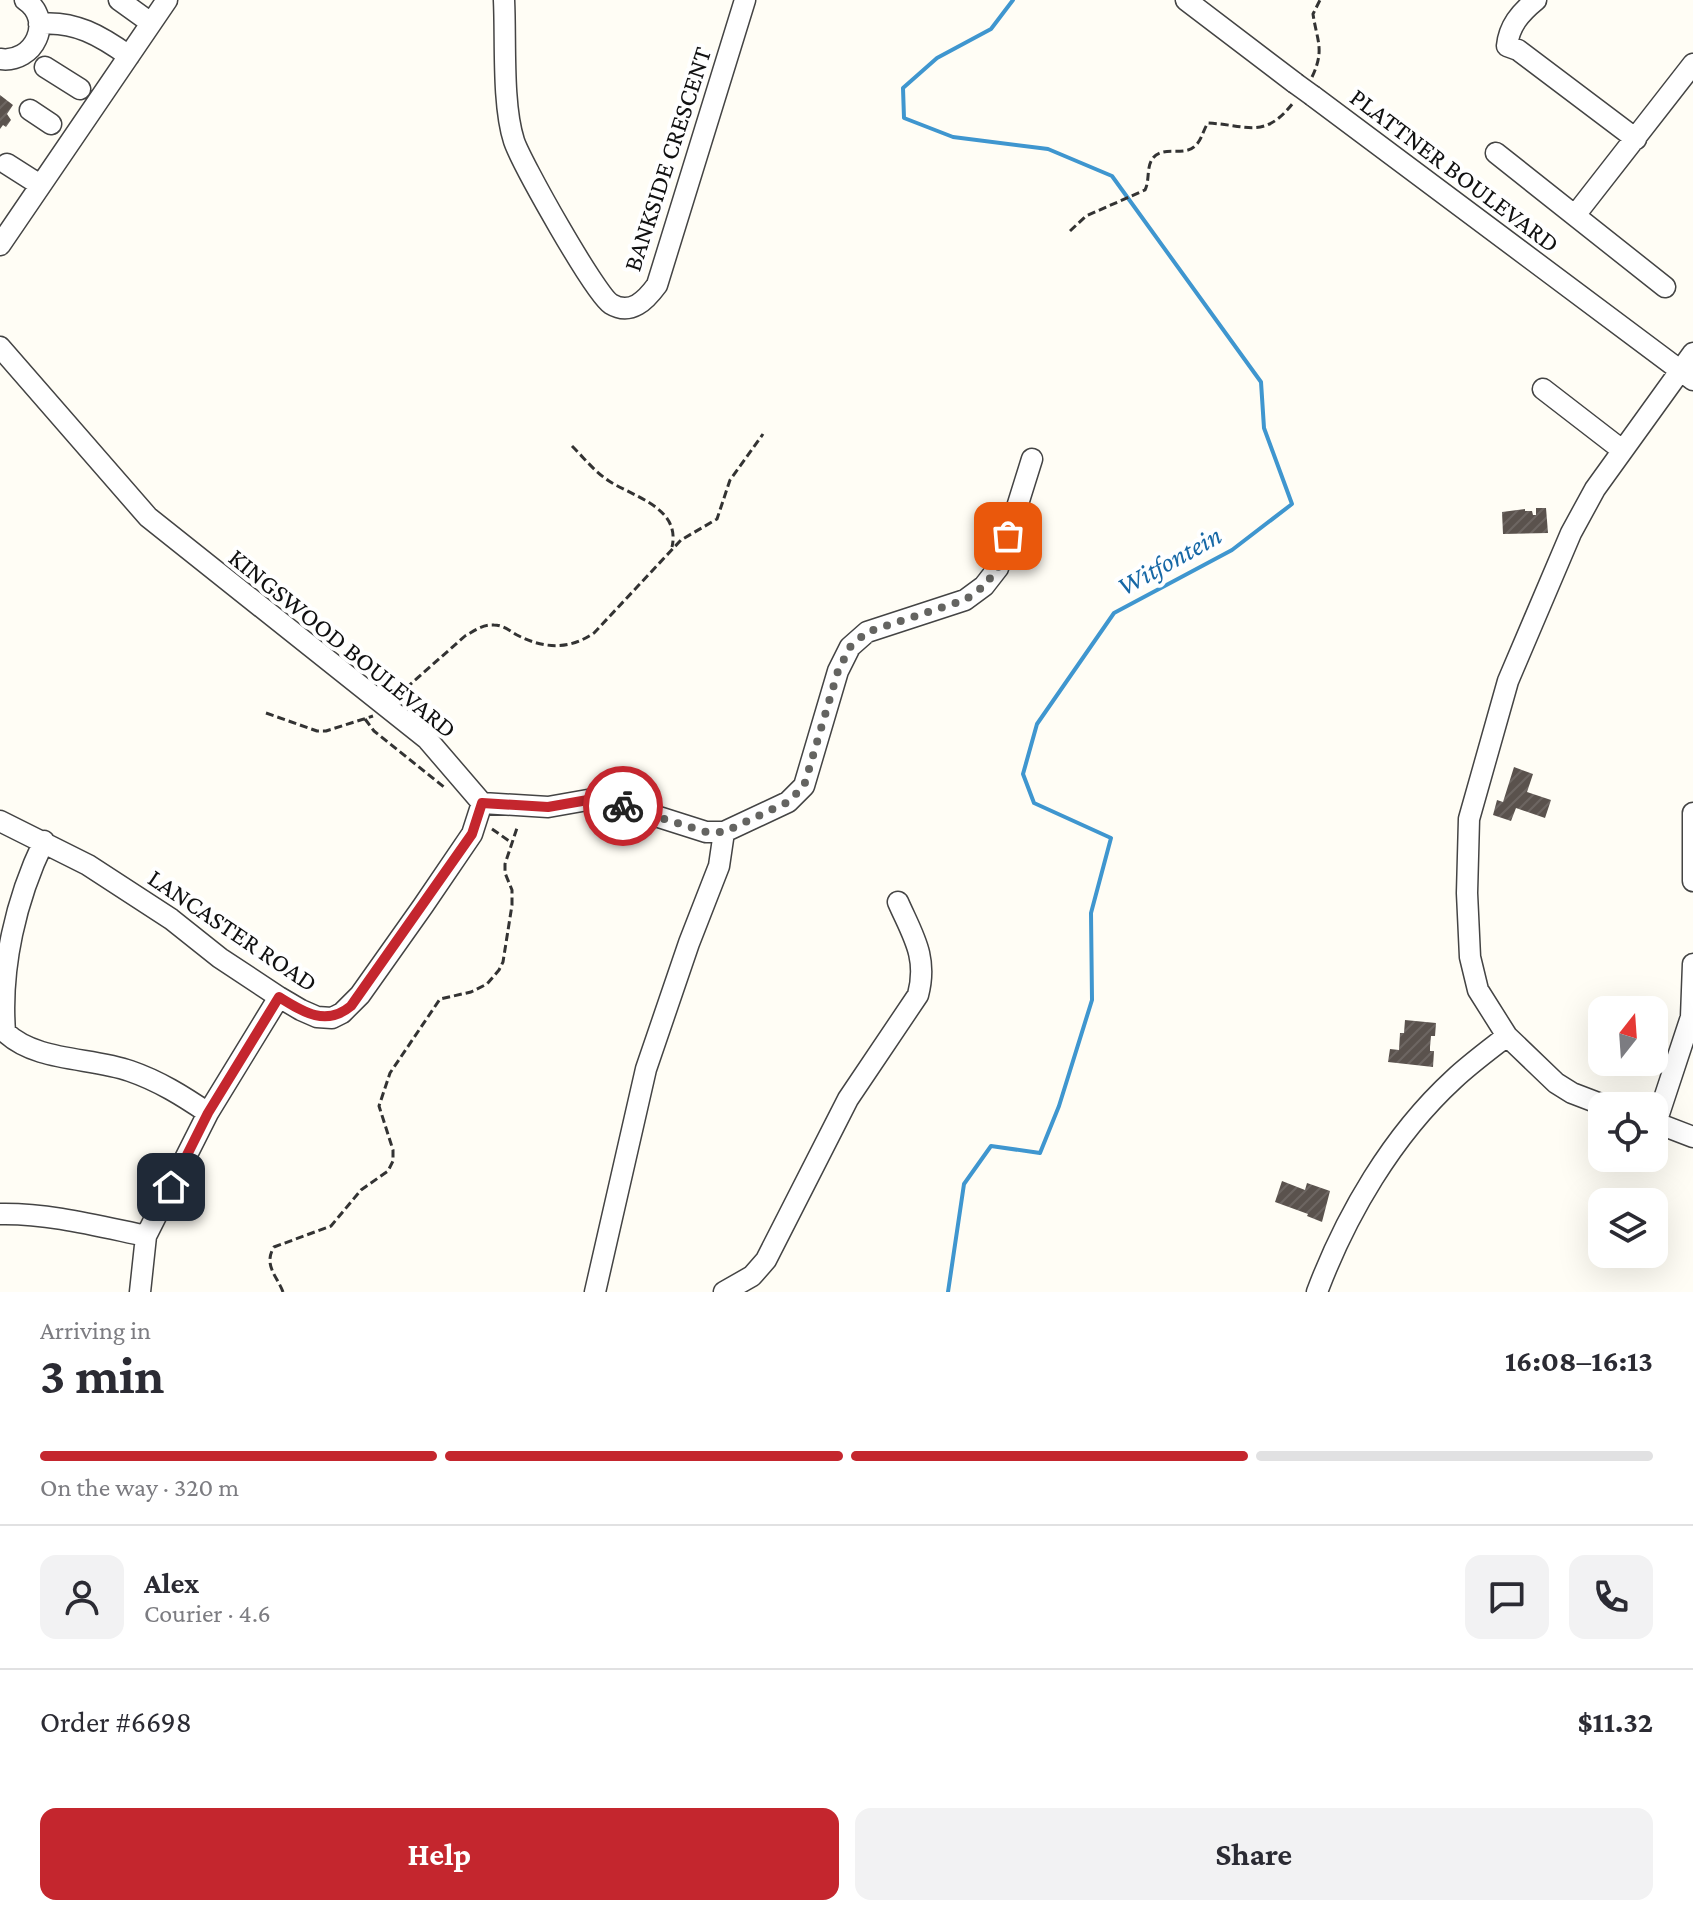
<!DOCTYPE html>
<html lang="en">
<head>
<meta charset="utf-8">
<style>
  :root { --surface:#fff; --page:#f2f2f3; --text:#2b2b33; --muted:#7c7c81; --line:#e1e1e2; --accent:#c4262e }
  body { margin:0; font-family:"Crimson Pro",serif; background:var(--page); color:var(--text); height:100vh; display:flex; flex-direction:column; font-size:30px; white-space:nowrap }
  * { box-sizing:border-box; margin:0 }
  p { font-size:26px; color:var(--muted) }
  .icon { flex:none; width:44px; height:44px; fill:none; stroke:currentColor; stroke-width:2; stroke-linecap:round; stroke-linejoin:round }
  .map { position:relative; height:1292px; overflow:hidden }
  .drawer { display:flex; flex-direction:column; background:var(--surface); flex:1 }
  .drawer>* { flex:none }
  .needle { width:52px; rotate:17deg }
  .buttons { position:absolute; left:1588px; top:996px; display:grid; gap:16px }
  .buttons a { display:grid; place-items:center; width:80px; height:80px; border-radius:16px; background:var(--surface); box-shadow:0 8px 32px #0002; font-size:40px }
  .pin { position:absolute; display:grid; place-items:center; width:68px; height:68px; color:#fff; margin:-34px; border-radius:16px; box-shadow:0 4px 12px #0006 }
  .courier { position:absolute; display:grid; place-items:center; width:80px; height:80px; margin:-40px; border:6px solid #c4262e; border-radius:50%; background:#fff; color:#222; box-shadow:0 2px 10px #0007 }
  .headline em { font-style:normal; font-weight:700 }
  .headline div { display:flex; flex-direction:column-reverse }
  .headline { display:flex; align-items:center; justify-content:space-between; height:136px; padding:0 40px }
  h1 { font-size:52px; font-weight:700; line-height:60px }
  .bar { display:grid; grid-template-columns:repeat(4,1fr); gap:12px 8px; align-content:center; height:96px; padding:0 40px }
  .bar i { height:10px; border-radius:6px; background:var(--line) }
  .bar .current { background:var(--accent) }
  .bar p { grid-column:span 4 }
  .line { display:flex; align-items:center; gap:20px; padding:0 40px; border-top:2px solid var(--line) }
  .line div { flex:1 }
  .round { display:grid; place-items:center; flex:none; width:84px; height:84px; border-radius:16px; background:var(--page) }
  .cta { display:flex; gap:16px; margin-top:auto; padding:16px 40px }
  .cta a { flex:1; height:92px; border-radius:16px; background:var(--accent); color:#fff; font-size:32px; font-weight:700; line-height:92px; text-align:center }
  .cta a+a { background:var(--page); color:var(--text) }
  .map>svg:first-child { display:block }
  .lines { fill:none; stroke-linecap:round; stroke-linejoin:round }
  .stream { stroke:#3f96cf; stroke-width:4 }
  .building { fill:url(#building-hatch) }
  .minor-casing { stroke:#444; stroke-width:23 }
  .path { stroke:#333; stroke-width:3; stroke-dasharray:8 4; stroke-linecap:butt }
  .minor { stroke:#fff; stroke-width:20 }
  .minor-bridge-casing { stroke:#444; stroke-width:23; stroke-linecap:butt }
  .minor-bridge { stroke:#fff; stroke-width:20 }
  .done { stroke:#646461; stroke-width:8; stroke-dasharray:0 14.4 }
  .route { stroke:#c4262e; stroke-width:10 }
  .labels { text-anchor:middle; stroke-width:8; stroke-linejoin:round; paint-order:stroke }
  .street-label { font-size:26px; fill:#111; stroke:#fff }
  .water-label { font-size:28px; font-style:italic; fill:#1768a6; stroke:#fff }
</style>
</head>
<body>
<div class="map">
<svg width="1693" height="1292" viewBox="0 0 1693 1292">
  <defs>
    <pattern id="building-hatch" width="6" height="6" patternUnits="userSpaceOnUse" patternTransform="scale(2)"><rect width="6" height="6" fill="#5a524d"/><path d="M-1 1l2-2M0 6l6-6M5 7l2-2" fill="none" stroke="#6d6662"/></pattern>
  </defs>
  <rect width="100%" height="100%" fill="#fffdf5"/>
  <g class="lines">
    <path class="stream" d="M948,1292L964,1184L991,1146L1040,1153L1059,1106L1092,1000L1091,913L1111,838L1034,803L1023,774L1037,724L1114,613L1232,550L1292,504L1264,428L1261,382L1112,176L1048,149L953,137L904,118L903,88L937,58L991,29L1013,0"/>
  </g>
  <path class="building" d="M0,95L13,105L7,114L11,120L6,127L3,125L0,129Z
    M1536,508H1546L1548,533L1503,534L1502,512L1525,509V511H1532L1533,515H1536Z
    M1514,767L1533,774L1527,792L1551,800L1545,818L1516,808L1511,821L1493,815L1497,800L1503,802Z
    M1405,1020L1436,1023L1435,1036H1431L1430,1047V1051H1434L1433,1067L1388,1062L1390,1049L1399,1050L1400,1033H1404Z
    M1282,1181L1305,1190L1307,1183L1330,1191L1322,1222L1307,1216L1308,1214L1275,1202Z"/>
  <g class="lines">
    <defs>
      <path id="minor" d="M119,0L151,23
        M504,0C506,40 502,104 514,141C522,164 595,294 611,304C631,316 646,300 657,285L745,0
        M1186,0L1295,83
        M1536,0C1520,13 1509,26 1507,46L1518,50L1636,139
        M39,24C74,20 101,36 129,56
        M0,59C34,64 55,20 25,0
        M45,67L80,89
        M1313,96L1693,380
        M30,110L51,124
        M1496,153L1665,287
        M7,164L40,185
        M1576,214L1693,64
        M0,245L167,0
        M0,347L148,517L427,739L482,803L548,807L599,798L706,832H724L788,802L804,786L838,671L850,647L867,632L965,600L984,586L998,568L1032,459
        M1543,389L1622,450
        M1693,813V881
        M0,821L88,865L171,919L220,958L279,997L301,1010L317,1017L332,1018L342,1013L360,995L423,906L472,834L482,803
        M44,841C16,899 0,967 5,1032C36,1062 91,1057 130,1071C159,1081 183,1096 208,1113
        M1606,1106L1572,1093L1556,1083L1507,1036L1478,990L1470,957L1467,893L1469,819L1508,681L1571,533L1595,489L1693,353
        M1654,1122L1693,1137
        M1656,1123L1691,1017L1693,964
        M0,1214C49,1213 98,1226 146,1236
        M140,1292L146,1236L208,1113L279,997
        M595,1292L646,1069L689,943L719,866L724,832
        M724,1292L752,1276L766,1260L848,1099L918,995C928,957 913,936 898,902
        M1317,1292C1346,1215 1392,1136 1454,1079C1470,1064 1489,1050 1507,1036"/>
    </defs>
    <use href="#minor" class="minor-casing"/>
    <path class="path" d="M1312,77C1325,50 1317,41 1313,14L1320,0
      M1070,231L1086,216L1145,190C1150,180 1146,167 1153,158C1163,145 1184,157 1195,146C1202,140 1203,130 1208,123C1248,125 1264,140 1293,103
      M572,446C584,458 595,472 609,481C634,497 681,508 672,547
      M397,696L465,636C474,631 483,624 494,625C503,625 510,631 517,635C544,649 569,650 594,633L681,540L717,519L730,480L763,434
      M266,713L317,731H326L373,716
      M365,719L374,731L444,787
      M492,829L512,843
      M283,1292C277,1276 263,1265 274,1247L331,1226L361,1190L388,1171L393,1161V1150L379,1106L390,1073L440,999L471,992L487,984L499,970L503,962L512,905V890L505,873V864L517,828"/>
    <use href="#minor" class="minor"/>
    <defs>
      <path id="minor-bridge" d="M1295,83L1313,96"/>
    </defs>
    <use href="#minor-bridge" class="minor-bridge-casing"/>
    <use href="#minor-bridge" class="minor-bridge"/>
  </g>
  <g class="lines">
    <path class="done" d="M623,806L706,832H724L788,802L804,786L838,671L850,647L867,632L965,600L984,586L998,568L1008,536"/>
    <path class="route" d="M171,1187L208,1113L279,997C303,1012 326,1027 351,1006L472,834L482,803L548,807L599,798L623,806"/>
  </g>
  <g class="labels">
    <g class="street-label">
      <text transform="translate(667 159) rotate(-72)" y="9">BANKSIDE CRESCENT</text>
      <text transform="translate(1455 170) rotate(37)" y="9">PLATTNER BOULEVARD</text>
      <text transform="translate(343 643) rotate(39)" y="9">KINGSWOOD BOULEVARD</text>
      <text transform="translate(233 930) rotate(34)" y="9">LANCASTER ROAD</text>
    </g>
    <g class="water-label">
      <text transform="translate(1169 560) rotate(-29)" y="10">Witfontein</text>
    </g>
  </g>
</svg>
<div class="buttons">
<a><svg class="needle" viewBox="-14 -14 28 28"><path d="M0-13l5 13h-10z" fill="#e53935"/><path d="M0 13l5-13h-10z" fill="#7c7c81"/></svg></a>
<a><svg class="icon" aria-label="locate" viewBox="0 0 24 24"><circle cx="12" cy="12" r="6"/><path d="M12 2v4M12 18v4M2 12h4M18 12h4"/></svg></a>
<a><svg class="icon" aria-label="layers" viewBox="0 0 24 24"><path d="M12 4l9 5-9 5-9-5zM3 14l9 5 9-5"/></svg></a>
</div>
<div class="pin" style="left:1008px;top:536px;background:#ea580c"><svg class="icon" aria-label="bag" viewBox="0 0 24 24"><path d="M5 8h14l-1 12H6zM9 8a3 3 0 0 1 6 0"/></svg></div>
<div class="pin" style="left:171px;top:1187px;background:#1f2937"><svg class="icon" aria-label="home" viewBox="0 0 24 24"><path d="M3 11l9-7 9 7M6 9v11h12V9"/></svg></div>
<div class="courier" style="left:623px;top:806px"><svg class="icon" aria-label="bike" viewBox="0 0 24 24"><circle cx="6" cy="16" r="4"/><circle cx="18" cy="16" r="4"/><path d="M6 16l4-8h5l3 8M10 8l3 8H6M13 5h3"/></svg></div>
</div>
<section class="drawer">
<div class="headline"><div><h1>3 min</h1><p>Arriving in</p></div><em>16:08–16:13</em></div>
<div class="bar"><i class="current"></i><i class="current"></i><i class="current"></i><i></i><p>On the way · 320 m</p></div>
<div class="line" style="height:144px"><a class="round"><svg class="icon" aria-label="person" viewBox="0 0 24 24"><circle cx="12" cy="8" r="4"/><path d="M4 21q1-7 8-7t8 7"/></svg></a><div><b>Alex</b><p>Courier · 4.6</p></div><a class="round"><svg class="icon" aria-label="chat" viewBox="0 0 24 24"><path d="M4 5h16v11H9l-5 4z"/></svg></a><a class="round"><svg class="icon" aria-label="phone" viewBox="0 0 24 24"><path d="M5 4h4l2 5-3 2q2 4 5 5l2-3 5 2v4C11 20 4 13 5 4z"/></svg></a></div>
<div class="line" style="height:104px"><div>Order #6698</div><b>$11.32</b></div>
<div class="cta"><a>Help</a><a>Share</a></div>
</section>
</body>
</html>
